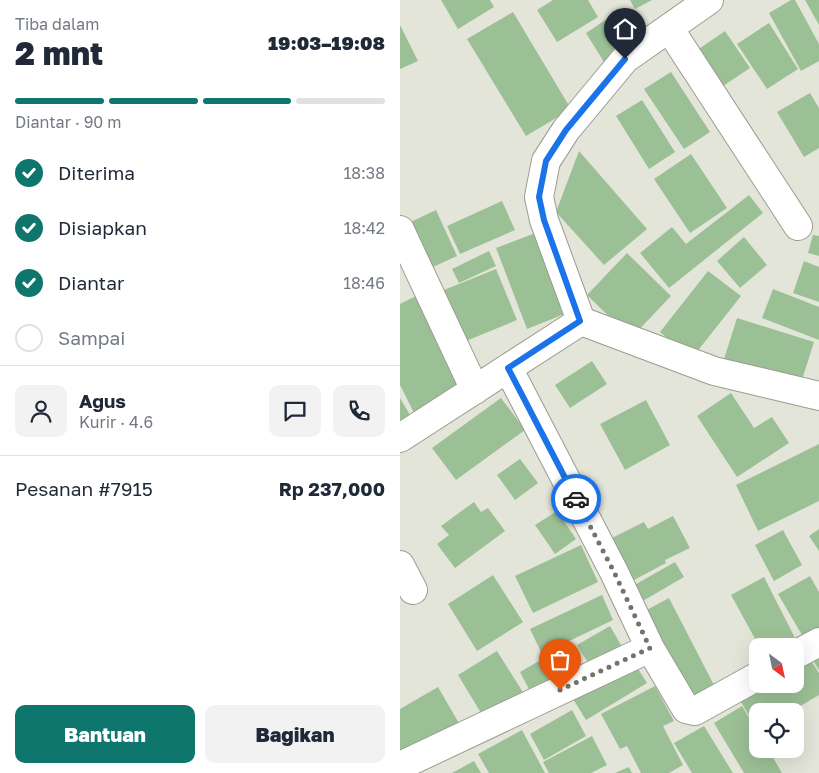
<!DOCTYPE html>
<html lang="id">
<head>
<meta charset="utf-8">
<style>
  :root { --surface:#fff; --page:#f2f2f3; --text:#1f2937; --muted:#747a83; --line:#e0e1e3; --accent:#0f766e }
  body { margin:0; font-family:"Golos Text",sans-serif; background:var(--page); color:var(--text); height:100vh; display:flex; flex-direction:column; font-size:19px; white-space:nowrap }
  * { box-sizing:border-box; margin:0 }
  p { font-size:16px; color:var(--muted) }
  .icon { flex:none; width:28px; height:28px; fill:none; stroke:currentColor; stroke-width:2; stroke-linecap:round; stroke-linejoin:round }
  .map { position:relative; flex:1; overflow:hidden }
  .details { display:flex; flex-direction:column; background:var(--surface); width:400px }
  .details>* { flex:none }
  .needle { width:32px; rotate:147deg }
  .buttons { position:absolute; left:349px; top:638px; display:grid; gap:10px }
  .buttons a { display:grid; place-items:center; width:55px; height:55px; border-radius:10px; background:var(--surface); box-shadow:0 5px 20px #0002; font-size:25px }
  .pin { position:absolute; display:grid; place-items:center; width:42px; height:42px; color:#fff; margin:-51px -21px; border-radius:50% 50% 50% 0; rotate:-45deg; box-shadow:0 0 5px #0007 }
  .pin .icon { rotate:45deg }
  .courier { position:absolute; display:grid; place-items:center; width:50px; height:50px; margin:-25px; border:4px solid #1a73e8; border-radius:50%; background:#fff; color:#222; box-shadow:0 1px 6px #0007 }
  .overview em { font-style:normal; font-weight:800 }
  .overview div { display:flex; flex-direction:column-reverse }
  .overview { display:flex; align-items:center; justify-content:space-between; height:85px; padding:0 15px }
  h1 { font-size:32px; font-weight:800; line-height:38px }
  .bar { display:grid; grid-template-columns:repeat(4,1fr); gap:8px 5px; align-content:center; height:60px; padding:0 15px }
  .bar i { height:6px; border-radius:4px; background:var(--line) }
  .bar .on { background:var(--accent) }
  .bar p { grid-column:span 4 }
  .line { display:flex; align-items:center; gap:12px; padding:0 15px; border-top:1px solid var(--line) }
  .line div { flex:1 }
  .round { display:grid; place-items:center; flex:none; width:52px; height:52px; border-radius:10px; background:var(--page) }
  ol { padding:0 15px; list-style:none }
  li { display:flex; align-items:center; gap:15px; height:55px }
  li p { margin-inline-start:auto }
  li .icon { padding:5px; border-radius:50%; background:var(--accent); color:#fff; stroke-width:4 }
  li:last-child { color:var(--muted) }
  li i { width:28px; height:28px; border:2px solid var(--line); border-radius:50% }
  .action { display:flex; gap:10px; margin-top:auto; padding:10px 15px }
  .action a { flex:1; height:58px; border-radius:10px; background:var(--accent); color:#fff; font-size:20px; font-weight:800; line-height:58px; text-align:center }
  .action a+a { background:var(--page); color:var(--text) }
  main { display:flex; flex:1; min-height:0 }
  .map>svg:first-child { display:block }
  .building { fill:#9cc096 }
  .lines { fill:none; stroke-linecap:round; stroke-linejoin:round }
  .minor-casing { stroke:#999c90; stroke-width:30 }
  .minor { stroke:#fff; stroke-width:28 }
  .done { stroke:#72736c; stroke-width:5; stroke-dasharray:0 9 }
  .route { stroke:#1a73e8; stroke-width:6 }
</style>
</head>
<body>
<main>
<section class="details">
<div class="overview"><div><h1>2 mnt</h1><p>Tiba dalam</p></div><em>19:03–19:08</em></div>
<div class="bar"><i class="on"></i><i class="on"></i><i class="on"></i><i></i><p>Diantar · 90 m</p></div>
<ol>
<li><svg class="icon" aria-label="check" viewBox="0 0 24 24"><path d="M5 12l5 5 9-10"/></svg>Diterima<p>18:38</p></li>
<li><svg class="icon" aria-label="check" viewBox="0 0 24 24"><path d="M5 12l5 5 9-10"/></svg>Disiapkan<p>18:42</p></li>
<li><svg class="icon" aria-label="check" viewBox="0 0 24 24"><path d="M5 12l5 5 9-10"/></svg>Diantar<p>18:46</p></li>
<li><i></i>Sampai</li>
</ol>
<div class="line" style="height:90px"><a class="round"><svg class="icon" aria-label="person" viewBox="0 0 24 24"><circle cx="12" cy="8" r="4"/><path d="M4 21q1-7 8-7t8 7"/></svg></a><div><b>Agus</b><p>Kurir · 4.6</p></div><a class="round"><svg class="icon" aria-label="chat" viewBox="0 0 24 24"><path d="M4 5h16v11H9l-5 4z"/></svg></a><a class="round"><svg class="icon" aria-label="phone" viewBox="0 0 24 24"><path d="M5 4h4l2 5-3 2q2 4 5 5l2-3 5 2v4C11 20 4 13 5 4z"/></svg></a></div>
<div class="line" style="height:65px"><div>Pesanan #7915</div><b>Rp 237,000</b></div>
<div class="action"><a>Bantuan</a><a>Bagikan</a></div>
</section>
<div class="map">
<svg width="419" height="773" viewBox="0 0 419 773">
  <rect width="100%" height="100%" fill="#e3e5d9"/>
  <path class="building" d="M41,0H90L94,7L58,29Z
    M153,0H188L198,17L157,42L137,10Z
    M230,0H252L235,9Z
    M391,0H395L419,44V61L401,71L369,13Z
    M405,0H419V25Z
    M113,12L171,109L126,136L67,39Z
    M207,19L229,53L207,67L186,33Z
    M369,23L398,69L367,89L337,44Z
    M0,25L18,61L0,69Z
    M325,31L350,68L314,92L290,55Z
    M271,72L310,132L284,149L244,89Z
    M410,93L419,108V148L404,157L377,112Z
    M242,100L275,152L249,169L216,116Z
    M179,151L247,229L204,265L156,212Z
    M291,154L327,208L290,233L254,179Z
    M349,195L363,213L269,288L240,253L272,227L286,244Z
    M102,201L115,230L60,254L47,226Z
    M36,210L57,256L24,271L2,226Z
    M138,232L167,313L127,329L96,248Z
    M413,235L419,236V256L408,253Z
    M344,237L367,265L340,288L317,261Z
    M89,251L96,266L59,283L52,269Z
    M227,253L271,296L231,338L187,295Z
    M404,261L419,267V302L393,293Z
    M96,269L117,320L66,341L44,290Z
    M308,271L341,296L292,358L260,332Z
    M373,289L419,307V340L362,318Z
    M16,296L63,394L16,417L0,385V304Z
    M337,318L414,342L401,383L324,359Z
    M192,361L207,384L170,408L155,385Z
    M331,393L354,428L372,417L389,443L337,477L297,416Z
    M0,398L10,415L0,421Z
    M101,398L125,430L56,480L32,448Z
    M246,400L270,445L225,470L200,424Z
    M419,444V501L358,531L336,485Z
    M120,459L138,483L115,500L97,475Z
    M74,502L81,512L88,508L105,531L55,568L37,544L49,535L41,526Z
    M157,511L176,539L155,554L135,525Z
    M273,516L290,548L265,560L266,563L234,580L212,538L244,522L248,529Z
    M419,529V551L409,536Z
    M383,530L402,565L374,581L355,545Z
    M181,545L198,582L133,613L115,576Z
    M275,562L284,577L241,602L231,587Z
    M93,575L123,622L77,651L48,604Z
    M410,576L419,592V635L406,642L378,594Z
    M364,577L395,638L379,646H359L331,595Z
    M202,595L213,620L142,654L130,629Z
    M269,598L315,687L288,702L241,613Z
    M210,626L225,652L193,671L177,645Z
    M167,643L185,670L163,683L146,658Z
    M97,651L124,694L84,718L58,675Z
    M419,655V670L412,659Z
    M408,656L419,673V695L392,711H358V730L339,699L363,684H395V664Z
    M139,661L150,679L130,691L120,672Z
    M233,661L247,683L186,720L173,699Z
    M255,686L274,721L263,726L283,765L269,773H241L227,746L220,749L201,714Z
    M38,687L60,725L0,760V709Z
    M342,706L358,732V749H368L382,773H344L314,723Z
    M172,710L186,736L144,760L130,734Z
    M304,726L333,773H292L274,743Z
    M122,730L145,773H89L78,754Z
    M192,736L207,765L191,773H149L143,762Z
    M74,761L81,773H52Z
    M229,767L232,773H215Z"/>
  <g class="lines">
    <defs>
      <path id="minor" d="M269,28L398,226
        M0,230L75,390
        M181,321L314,371L419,396
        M108,368L214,572L250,648L286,709L295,711L358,676
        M0,438L181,321L144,220L139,197L146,161L166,130L225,59L309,0
        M0,565L13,590
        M395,655L419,642
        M0,766L250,648"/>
    </defs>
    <use href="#minor" class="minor-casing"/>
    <use href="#minor" class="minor"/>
  </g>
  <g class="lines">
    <path class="done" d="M160,690L250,648L214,572L176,499"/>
    <path class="route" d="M176,499L108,368L180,321L144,220L139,197L146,161L166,130L225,59"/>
  </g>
</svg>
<div class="buttons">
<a><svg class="needle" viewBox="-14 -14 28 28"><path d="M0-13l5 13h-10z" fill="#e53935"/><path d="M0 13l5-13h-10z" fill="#747a83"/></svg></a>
<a><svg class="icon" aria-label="locate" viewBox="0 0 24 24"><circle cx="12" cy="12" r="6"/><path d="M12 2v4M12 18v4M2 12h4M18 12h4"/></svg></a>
</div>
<div class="pin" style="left:160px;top:690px;background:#ea580c"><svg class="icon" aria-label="bag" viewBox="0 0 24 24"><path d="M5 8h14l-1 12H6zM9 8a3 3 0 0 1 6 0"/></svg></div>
<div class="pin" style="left:225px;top:59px;background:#1f2937"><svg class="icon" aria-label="home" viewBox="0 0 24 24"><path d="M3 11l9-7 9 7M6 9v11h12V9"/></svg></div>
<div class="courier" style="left:176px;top:499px"><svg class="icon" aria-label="car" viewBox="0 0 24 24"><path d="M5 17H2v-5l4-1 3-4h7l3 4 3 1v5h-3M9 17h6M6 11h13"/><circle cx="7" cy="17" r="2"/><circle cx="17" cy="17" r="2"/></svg></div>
</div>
</main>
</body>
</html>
